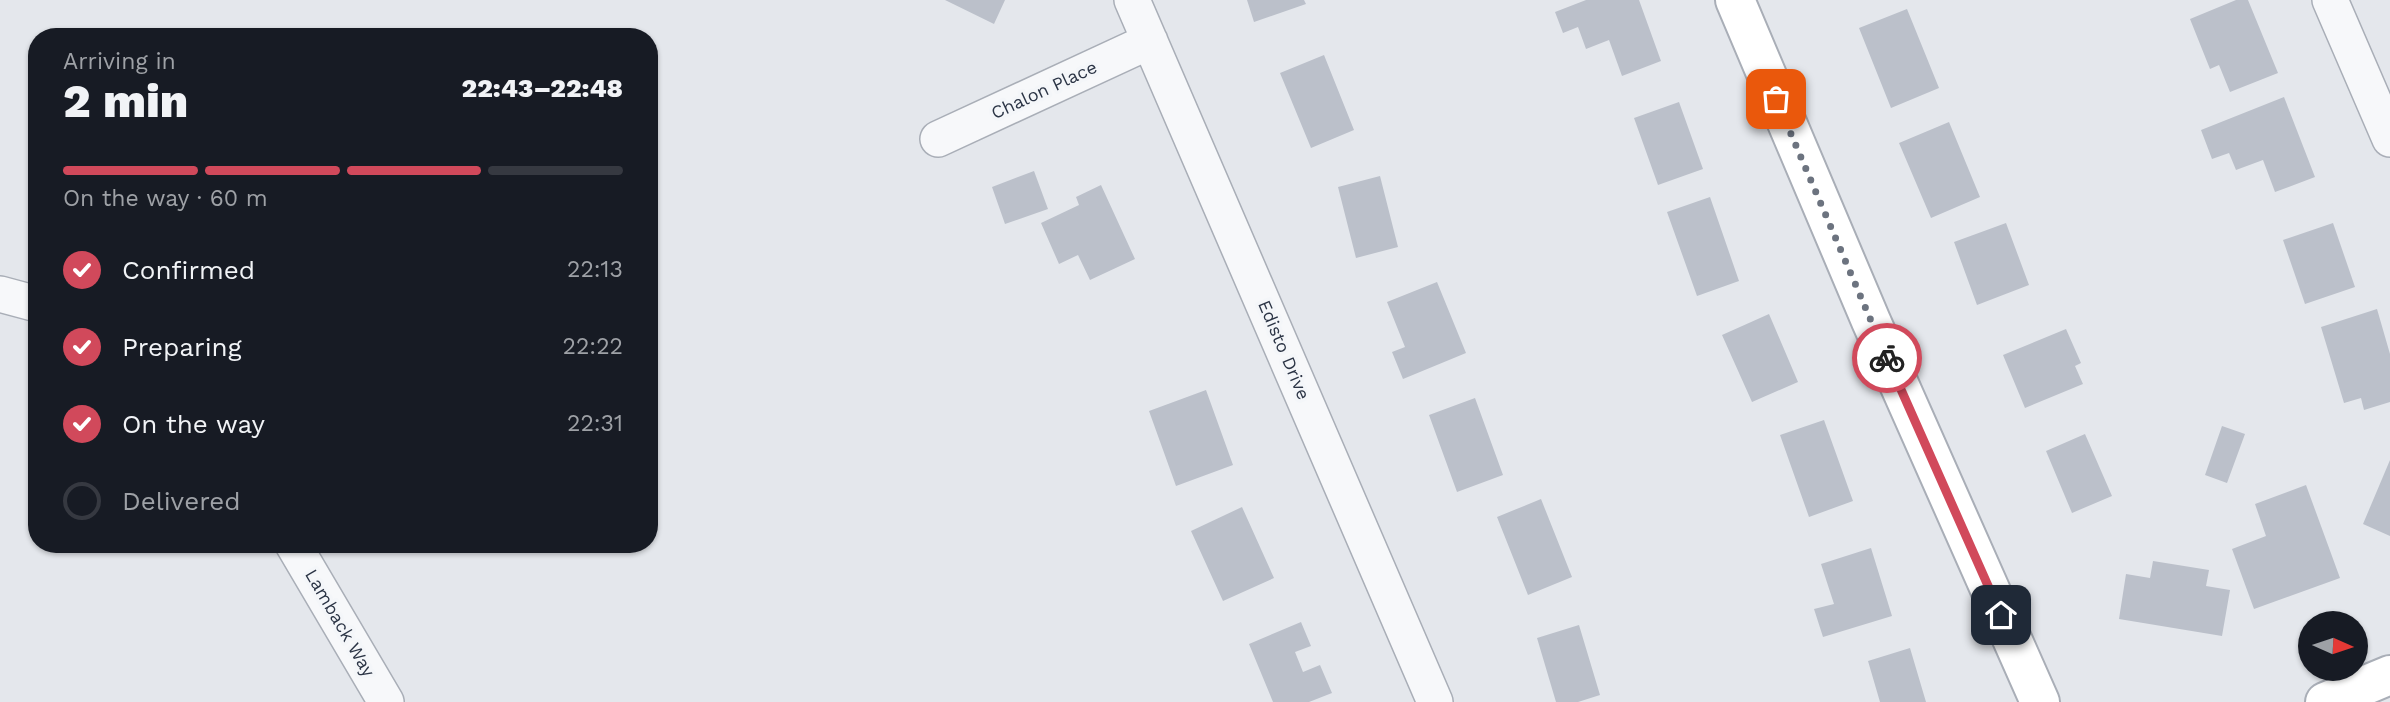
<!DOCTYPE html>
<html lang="en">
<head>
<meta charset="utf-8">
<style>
  :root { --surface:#171b24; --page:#242831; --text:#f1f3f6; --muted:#9ea1a6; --line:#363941; --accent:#d1495b }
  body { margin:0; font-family:"Work Sans",sans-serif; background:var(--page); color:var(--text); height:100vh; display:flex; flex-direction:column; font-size:26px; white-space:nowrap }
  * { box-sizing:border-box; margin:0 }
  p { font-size:23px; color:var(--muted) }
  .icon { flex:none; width:38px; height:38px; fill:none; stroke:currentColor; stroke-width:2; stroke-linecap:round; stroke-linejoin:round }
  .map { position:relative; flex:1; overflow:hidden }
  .panel { position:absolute; left:28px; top:28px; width:630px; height:525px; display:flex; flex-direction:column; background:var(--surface); border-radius:28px; box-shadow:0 2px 5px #0004 }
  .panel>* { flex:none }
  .needle { width:46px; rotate:93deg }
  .tools { position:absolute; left:2298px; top:611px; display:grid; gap:14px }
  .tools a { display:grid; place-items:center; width:70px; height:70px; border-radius:50%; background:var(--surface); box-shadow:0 2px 5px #0004; font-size:35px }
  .pin { position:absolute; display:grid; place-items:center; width:60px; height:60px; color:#fff; margin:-30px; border-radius:14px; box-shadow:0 4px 10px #0006 }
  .courier { position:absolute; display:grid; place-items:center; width:70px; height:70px; margin:-35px; border:5px solid #d1495b; border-radius:50%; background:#fff; color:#222; box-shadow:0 2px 9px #0007 }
  .overview em { font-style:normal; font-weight:800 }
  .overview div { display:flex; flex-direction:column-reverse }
  .overview { display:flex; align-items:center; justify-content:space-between; height:119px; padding:0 35px }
  h1 { font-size:46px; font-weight:800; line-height:52px }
  .bar { display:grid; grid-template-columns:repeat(4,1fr); gap:10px 7px; align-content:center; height:84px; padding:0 35px }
  .bar i { height:9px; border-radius:5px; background:var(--line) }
  .bar .current { background:var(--accent) }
  .bar p { grid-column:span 4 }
  ol { padding:0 35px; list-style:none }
  li { display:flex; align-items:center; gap:21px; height:77px }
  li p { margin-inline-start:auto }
  li .icon { padding:7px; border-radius:50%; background:var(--accent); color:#fff; stroke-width:4 }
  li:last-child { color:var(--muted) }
  li i { width:38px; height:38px; border:4px solid var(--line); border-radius:50% }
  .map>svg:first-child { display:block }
  .building { fill:#bbc0ca }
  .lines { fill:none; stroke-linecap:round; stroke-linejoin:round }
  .street-casing { stroke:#a9aeb7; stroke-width:38 }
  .secondary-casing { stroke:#a9aeb7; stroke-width:42 }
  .street { stroke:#f7f8fa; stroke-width:35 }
  .secondary { stroke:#fff; stroke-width:38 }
  .done { stroke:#6c737f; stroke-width:7; stroke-dasharray:0 12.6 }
  .route { stroke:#d1495b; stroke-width:9 }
  .labels { text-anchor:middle; stroke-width:7; stroke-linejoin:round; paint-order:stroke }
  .street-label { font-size:18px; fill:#2b3445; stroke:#f4f6f9 }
</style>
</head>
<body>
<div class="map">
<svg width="2390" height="702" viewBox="0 0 2390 702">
  <rect width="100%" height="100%" fill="#e4e7ec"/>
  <path class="building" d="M945,0H1005L994,24Z
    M1247,0H1304L1306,4L1254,22Z
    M1586,0H1639L1661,61L1622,76L1609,40L1586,49L1578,27L1563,33L1555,12Z
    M2236,0H2248L2278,73L2230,92L2219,65L2210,69L2190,19Z
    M1907,9L1939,88L1891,108L1859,28Z
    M1324,55L1354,130L1311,148L1280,73Z
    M2284,97L2315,177L2275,192L2263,160L2236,170L2229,153L2212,159L2201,130Z
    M1679,102L1703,169L1658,185L1634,118Z
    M1949,122L1980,197L1931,218L1899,143Z
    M1034,171L1048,209L1005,224L992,187Z
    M1380,176L1398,247L1356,258L1338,187Z
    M1101,185L1135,259L1090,280L1078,255L1059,264L1041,223L1079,205L1076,197Z
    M1710,197L1739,281L1697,296L1667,212Z
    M2006,223L2029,285L1977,305L1954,242Z
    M2333,223L2355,287L2305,304L2283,240Z
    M1437,282L1466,353L1403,379L1392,352L1405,347L1387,302Z
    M2377,309L2390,354V402L2364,410L2361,398L2344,403L2321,327Z
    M1769,314L1798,382L1752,402L1722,335Z
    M2066,329L2081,363L2075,366L2083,384L2025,408L2003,355Z
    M1206,390L1233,465L1176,486L1149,411Z
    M1475,398L1503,475L1457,492L1429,415Z
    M1824,420L1853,501L1809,517L1780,435Z
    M2222,426L2245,434L2227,483L2205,475Z
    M2085,434L2112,496L2072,513L2046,451Z
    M2390,460V536L2363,524Z
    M2306,485L2340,578L2254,609L2232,549L2266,536L2255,504Z
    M1541,499L1572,577L1528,595L1497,517Z
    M1242,507L1274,578L1223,601L1191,531Z
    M1871,548L1892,616L1823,637L1814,609L1834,604L1821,564Z
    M2153,561L2209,570L2206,586L2230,590L2222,636L2119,619L2126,574L2150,578Z
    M1301,622L1311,646L1295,652L1303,672L1320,665L1332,693L1309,702H1273L1249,644Z
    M1579,625L1600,695L1578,702H1556L1537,638Z
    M1910,648L1926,702H1880L1868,661Z"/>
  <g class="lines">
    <defs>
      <path id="street" d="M1132,0L1435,702
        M2330,0L2390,139
        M938,139L1150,41
        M0,294L37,304
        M293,544L386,702"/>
      <path id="secondary" d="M1735,0L1871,321L2040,702
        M2325,702L2390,675"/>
    </defs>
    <use href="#street" class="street-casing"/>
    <use href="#secondary" class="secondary-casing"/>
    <use href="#street" class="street"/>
    <use href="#secondary" class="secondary"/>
  </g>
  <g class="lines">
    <path class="done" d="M1776,99L1887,358"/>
    <path class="route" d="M1887,358L2001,615"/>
  </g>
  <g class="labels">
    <g class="street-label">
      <text transform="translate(1044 90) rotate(-25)" y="6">Chalon Place</text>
      <text transform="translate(1284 350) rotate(67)" y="6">Edisto Drive</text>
      <text transform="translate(340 623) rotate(60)" y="6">Lamback Way</text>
    </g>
  </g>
</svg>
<div class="tools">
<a><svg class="needle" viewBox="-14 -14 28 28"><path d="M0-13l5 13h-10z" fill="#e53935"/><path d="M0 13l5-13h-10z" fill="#9ea1a6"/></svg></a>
</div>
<div class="pin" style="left:1776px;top:99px;background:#ea580c"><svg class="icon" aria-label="bag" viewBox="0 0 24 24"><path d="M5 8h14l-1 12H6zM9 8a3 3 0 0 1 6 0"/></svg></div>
<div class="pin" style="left:2001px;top:615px;background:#1f2937"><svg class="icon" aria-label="home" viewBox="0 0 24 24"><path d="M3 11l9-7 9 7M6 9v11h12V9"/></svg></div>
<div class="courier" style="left:1887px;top:358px"><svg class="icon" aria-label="bike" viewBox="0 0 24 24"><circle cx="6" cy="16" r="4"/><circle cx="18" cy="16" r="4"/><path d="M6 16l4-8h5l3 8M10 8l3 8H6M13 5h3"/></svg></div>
<section class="panel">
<div class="overview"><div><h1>2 min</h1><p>Arriving in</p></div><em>22:43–22:48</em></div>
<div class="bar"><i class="current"></i><i class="current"></i><i class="current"></i><i></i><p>On the way · 60 m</p></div>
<ol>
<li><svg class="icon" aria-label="check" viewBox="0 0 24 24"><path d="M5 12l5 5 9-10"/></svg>Confirmed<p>22:13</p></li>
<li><svg class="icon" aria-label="check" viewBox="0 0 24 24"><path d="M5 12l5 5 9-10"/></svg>Preparing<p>22:22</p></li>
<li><svg class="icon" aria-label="check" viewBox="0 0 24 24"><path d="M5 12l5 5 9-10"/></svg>On the way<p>22:31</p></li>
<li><i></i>Delivered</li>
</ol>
</section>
</div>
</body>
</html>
